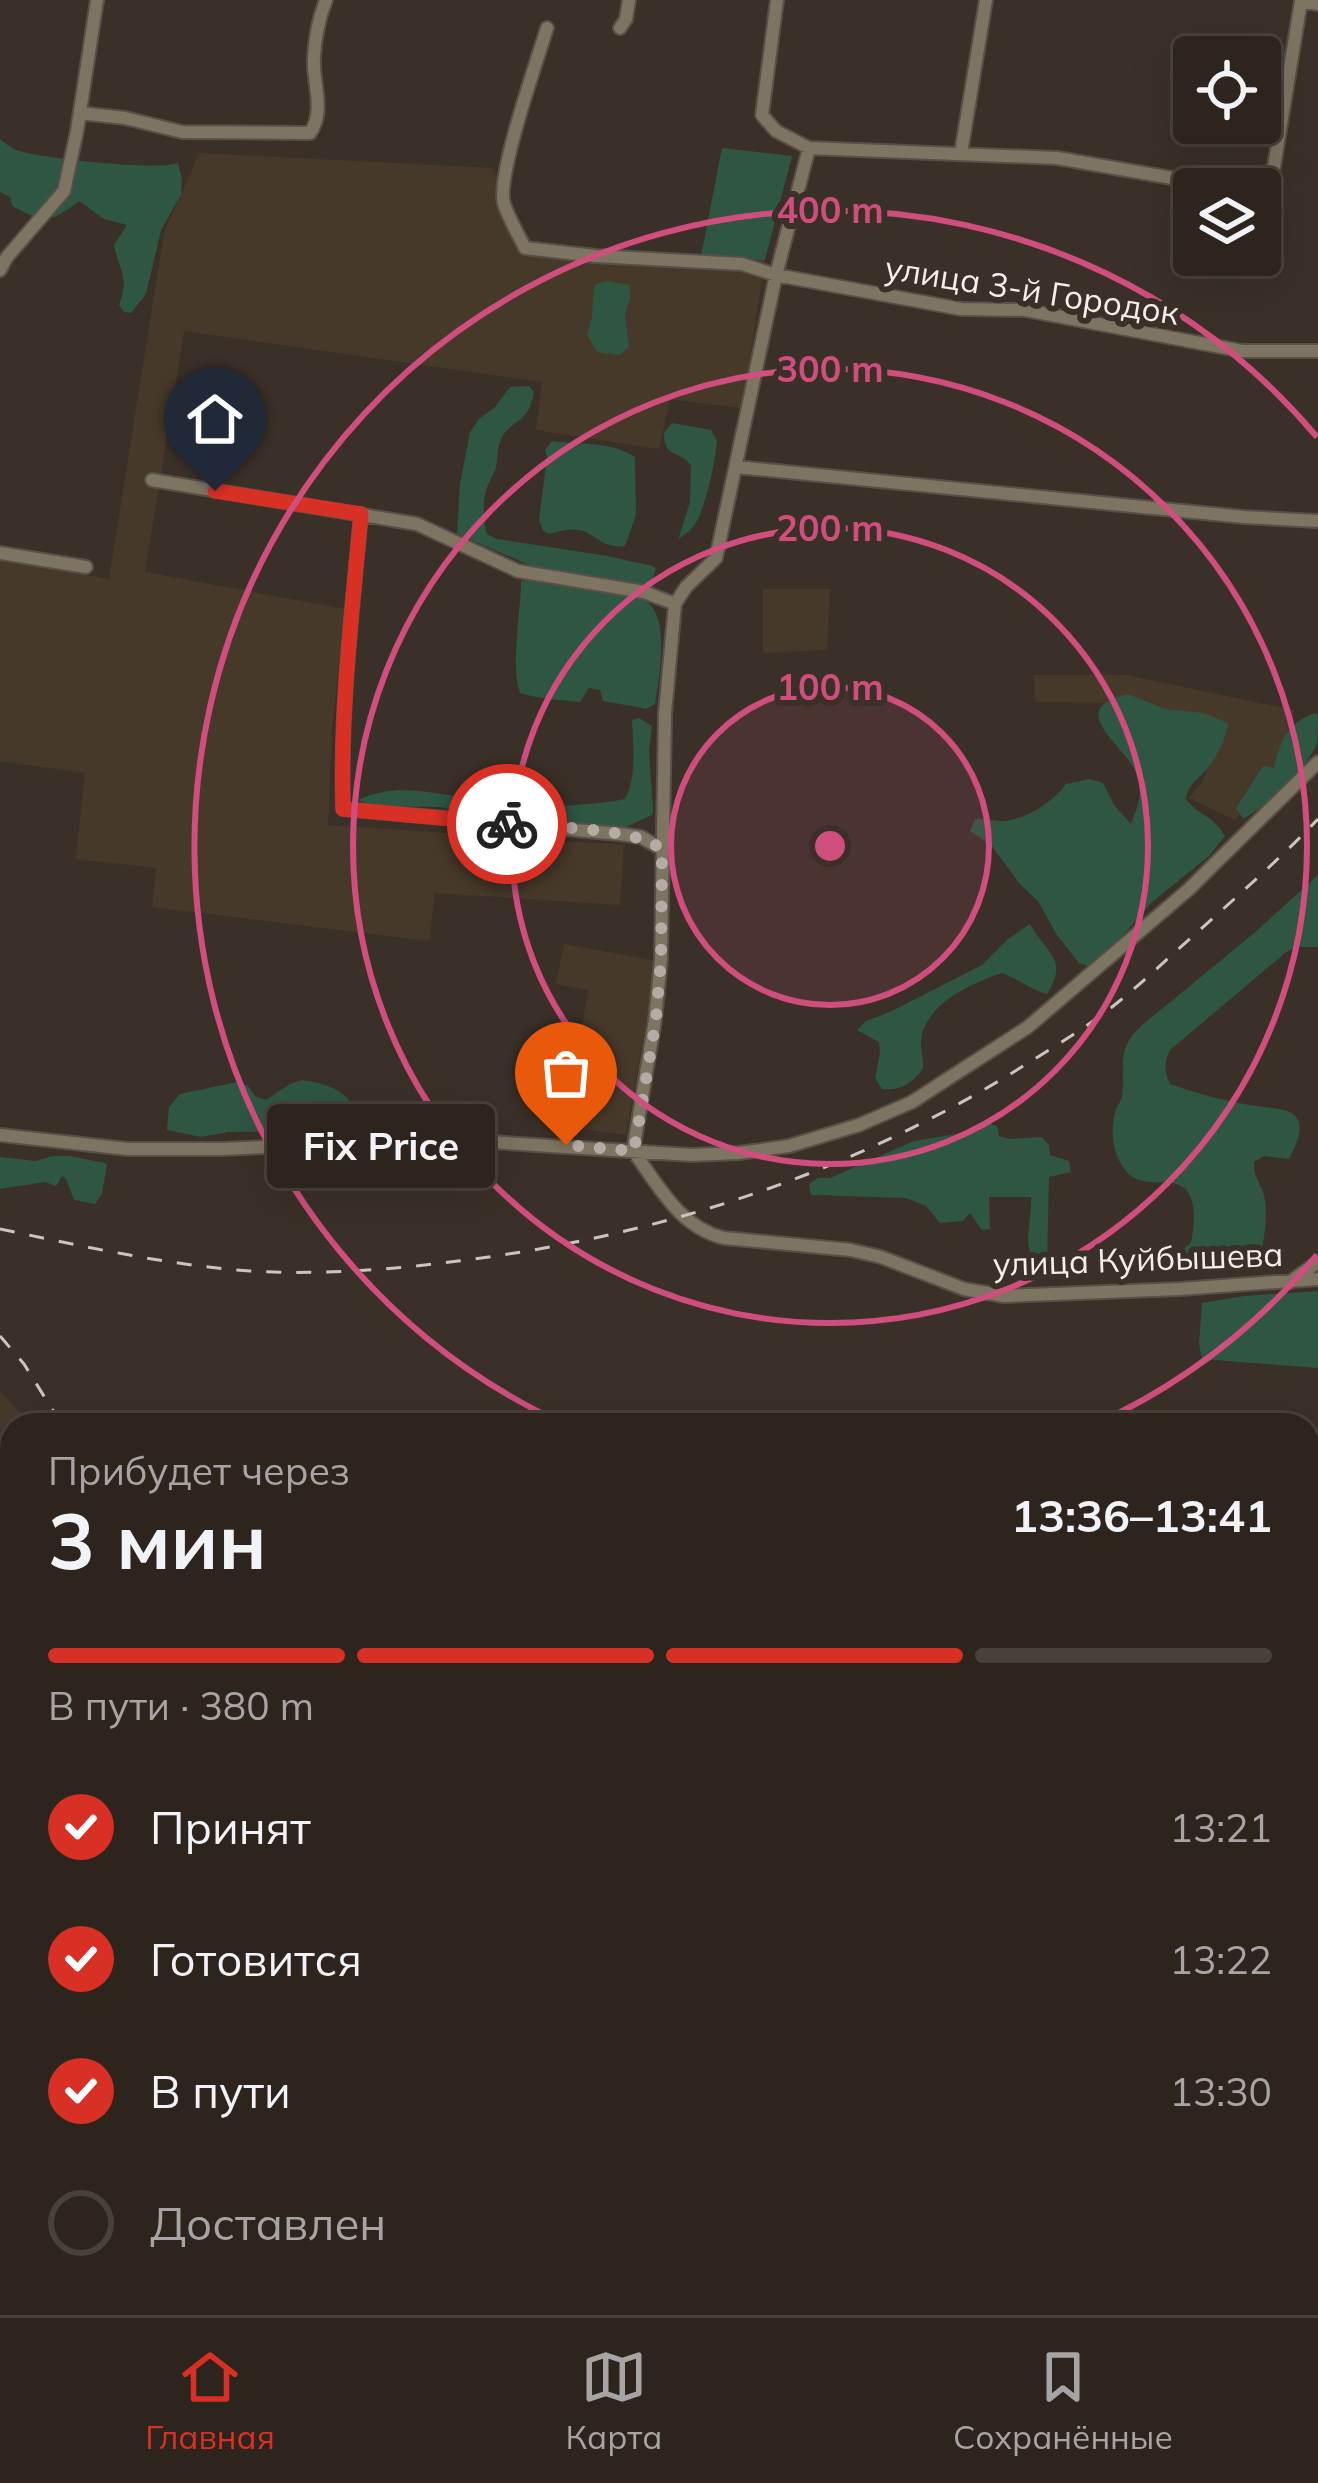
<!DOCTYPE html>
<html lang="ru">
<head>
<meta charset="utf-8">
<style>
  :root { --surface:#2c241d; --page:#38302a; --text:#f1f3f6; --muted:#a6a4a4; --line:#48413b; --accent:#d93025 }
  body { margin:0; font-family:Mulish,sans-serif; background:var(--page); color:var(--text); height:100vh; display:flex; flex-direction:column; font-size:45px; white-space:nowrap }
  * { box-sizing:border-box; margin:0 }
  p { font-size:39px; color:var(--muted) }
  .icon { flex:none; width:66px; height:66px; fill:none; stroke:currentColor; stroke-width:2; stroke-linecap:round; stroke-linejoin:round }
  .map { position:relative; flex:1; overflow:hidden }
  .sheet { position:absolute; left:0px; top:1413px; width:1320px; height:903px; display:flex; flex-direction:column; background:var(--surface); border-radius:36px 36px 0 0; box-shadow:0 12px 48px #0002,0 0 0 3px var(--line) }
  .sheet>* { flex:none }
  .fabs { position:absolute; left:1173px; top:36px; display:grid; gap:24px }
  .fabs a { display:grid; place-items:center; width:108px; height:108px; border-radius:12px; background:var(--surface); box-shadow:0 12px 48px #0002,0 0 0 3px var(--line); font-size:60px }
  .pin { position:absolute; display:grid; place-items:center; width:102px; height:102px; color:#fff; margin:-123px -51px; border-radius:50% 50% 50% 0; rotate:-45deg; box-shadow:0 0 12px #0007 }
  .pin .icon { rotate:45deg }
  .courier { position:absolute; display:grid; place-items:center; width:120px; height:120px; margin:-60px; border:9px solid #d93025; border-radius:50%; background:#fff; color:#222; box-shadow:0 3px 15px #0007 }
  .bubble { position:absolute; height:84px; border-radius:12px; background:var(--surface); box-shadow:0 12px 48px #0002,0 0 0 3px var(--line); font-size:39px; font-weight:700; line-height:84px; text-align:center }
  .summary em { font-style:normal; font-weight:700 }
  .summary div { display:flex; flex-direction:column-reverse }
  .summary { display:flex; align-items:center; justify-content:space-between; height:204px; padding:0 48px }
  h1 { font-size:78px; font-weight:700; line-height:90px }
  .bar { display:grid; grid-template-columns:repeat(4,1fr); gap:18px 12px; align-content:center; height:144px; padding:0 48px }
  .bar i { height:15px; border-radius:9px; background:var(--line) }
  .bar .current { background:var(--accent) }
  .bar p { grid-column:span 4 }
  ol { padding:0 48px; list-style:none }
  li { display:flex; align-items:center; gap:36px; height:132px }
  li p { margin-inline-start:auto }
  li .icon { padding:12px; border-radius:50%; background:var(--accent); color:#fff; stroke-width:4 }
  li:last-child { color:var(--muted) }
  li i { width:66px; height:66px; border:6px solid var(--line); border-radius:50% }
  .menu { display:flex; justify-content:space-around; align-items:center; height:168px; border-top:3px solid var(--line); background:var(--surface); font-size:33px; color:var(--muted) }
  .menu a { display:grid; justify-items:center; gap:6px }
  .menu .current { color:var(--accent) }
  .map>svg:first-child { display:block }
  .built { fill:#47392a }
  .green { fill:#2e5643 }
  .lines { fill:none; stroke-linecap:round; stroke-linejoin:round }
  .minor-casing { stroke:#584f46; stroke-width:16 }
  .minor { stroke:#7d7462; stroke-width:12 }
  .rail { stroke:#ccc5be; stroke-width:3; stroke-dasharray:15 15; stroke-linecap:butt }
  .done { stroke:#b4aca5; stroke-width:12; stroke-dasharray:0 21.6 }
  .route { stroke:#d93025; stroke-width:15 }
  .ring { fill:none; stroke:#cf4e7e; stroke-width:6 }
  .labels { text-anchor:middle; stroke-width:12; stroke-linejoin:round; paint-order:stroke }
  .street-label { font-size:33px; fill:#f5efe9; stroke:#3a3027 }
  .centre { fill:#cf4e7e; stroke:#3a3027; stroke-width:6 }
  .ring-label { font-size:36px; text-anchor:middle; font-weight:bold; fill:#cf4e7e; stroke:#3a3027; stroke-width:12; stroke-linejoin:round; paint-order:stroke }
</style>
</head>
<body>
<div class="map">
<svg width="1318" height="2315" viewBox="0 0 1318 2315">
  <rect width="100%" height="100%" fill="#3a3027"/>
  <path class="built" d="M199,153L492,168L532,243L765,260L742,408L670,399L659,449L536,430L542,382L184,331L145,572L345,609L332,730L328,825L624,845L620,905L435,893L429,941L152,907L156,868L76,859L85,773L0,761V560L109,579L164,233Z
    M763,589H830L827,650L763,653Z
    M1034,675H1126L1294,710L1281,765L1235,820L1189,798L1202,782L1223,728L1124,703L1035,702Z
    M564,944L657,961L626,1135L565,1127L588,990L556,984Z
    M0,1391L32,1425H12V1650L0,1663Z
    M12,2069V2304H791L781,2315H0V2070Z"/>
  <path class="green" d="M0,139C5,143 10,147 16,150C37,158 158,171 178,163L182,179L181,195L161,230L146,294L131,313L124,312L119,305C130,275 119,272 114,245L127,225L104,219L79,201C50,224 44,223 12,206L11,198L0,192Z
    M722,148L792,156L765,260L701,256Z
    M605,281L630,285V299L625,314L629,347L620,355L597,352L587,335L592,317L594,285Z
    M529,386L534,392C529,417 524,415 507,430C497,440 498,455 496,468C494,474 490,479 488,485C482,499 483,520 487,534L497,539L608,556L652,566L656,568L651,584L636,586L548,573L457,534L460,484L470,432L479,419L495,407L510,387Z
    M672,423L711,430L717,440C716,459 705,513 693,527C689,532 683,535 678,540L690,502L691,465C678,449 664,459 664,433Z
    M552,441C580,445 611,441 635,457L636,515L625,546C589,549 597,518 550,534L543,531L539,520L547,457L545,450Z
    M530,580L635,597C642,600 647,600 652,607C668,626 659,680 655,704L646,709C631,705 617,704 603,701L600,690L589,688L580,702C560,700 540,699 520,693C510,667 521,612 521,581Z
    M1128,694L1165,709L1204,713L1228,723C1226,738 1219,752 1211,764C1201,778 1189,781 1186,799C1200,817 1212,814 1225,836L1209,856L1151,903L1127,931L1091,967L1079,963L1057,935L1038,901L1020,884L991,845L970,831L975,819C985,818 995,822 1005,821C1028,818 1053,802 1066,784L1090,779L1103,783L1114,805L1131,824C1137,809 1143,794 1138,778C1130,747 1060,710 1128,694Z
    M1315,713L1318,715C1318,723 1318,735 1317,743C1308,768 1265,807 1243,819L1236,808L1263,766L1274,768C1279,743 1289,721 1315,713Z
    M639,718L652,726L649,750L653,811L652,815L624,828H608L474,816L441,807L374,806L358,800C401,779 450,798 495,803C536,808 584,807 625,799C637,777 633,745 632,720Z
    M1318,875V947H1295L1285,953L1170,1050C1164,1062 1164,1071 1170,1084C1193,1092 1220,1100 1244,1104C1283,1111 1318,1104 1289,1159L1264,1156L1254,1162C1253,1177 1262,1185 1265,1199C1268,1219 1263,1240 1261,1259C1238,1267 1203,1276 1181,1261L1182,1250L1191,1243C1194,1228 1198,1200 1184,1188C1169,1176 1147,1189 1130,1175C1114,1162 1109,1133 1115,1113C1116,1107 1121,1102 1122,1096C1126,1065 1115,1051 1141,1026L1253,934Z
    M1030,924C1047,954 1069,959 1047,994C1031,990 1018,979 1002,973C972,983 926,1003 921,1040C920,1049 924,1059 923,1069C912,1083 901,1091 882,1089L875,1078L880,1053L879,1042L857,1030L866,1021L890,1012L982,965L1008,939Z
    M302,1080C319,1082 338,1087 349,1100L346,1111L336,1125L303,1131L229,1132L201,1137L167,1130L169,1107L180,1094L237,1082L248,1086L255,1096L266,1100L290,1084Z
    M987,1123L997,1126L999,1136L1009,1139L1042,1137L1049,1145L1050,1155L1069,1161L1071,1172L1049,1177L1047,1263L1037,1268C1021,1244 1032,1225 1031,1197H989L990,1229L982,1230L970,1213L963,1221L940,1223L926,1206L906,1198L811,1195L809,1184L818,1178H830L914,1141L957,1134Z
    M53,1156H70L105,1163L107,1165L102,1194L95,1204L74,1200L66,1179L62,1176L56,1186L45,1182L0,1189V1157L35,1161Z
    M1318,1291V1368L1202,1359L1199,1344L1202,1303L1244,1296Z"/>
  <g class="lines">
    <defs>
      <path id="minor" d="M777,0L762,115L776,131L809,148
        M547,28C537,61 496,177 504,204C509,219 518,234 525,248L595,256L742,264L776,275L961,309L1025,310L1242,351H1318
        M620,28L626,19L629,0
        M80,113L125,118L182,132L310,133C326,111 312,82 314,57C315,38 319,18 326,0
        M809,148L1057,158L1224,187L1262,180L1274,167L1301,1L1318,4
        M961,153L986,0
        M0,270L7,257L64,191L77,131L97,0
        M736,467L1244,517L1318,521
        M152,480L417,524L518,571L644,592L675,604
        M361,514C352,612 340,711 343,809L620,834L641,837L662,849
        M0,553L86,567
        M0,1135L128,1149H221L444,1139L691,1155L739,1153L789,1146L859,1125L912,1102L1028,1027L1188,890L1318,762
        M633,1151L655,1020L661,959L665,713L675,604L686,587L716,558L776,275L809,148
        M633,1151C659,1186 679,1227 724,1238L851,1250L881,1257L964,1289L1004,1296L1180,1289L1318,1279
        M1290,1282L1318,1262
        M0,2005H12
        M1308,2031L1318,1985
        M1308,2134H1318
        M1229,2304L1277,2315
        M969,2315V2309L982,2304"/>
    </defs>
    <use href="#minor" class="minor-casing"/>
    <use href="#minor" class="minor"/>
    <path class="rail" d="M0,1229C82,1246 166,1265 250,1271C319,1275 390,1270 458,1261C655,1237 843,1176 1012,1073C1047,1051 1085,1029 1117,1003C1143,982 1167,959 1192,937C1235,898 1278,861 1318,819
      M0,1336L24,1364L62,1425
      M1308,1748L1314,1728"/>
  </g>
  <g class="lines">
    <path class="done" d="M507,824C549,828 629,826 662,849L661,959L656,1020L634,1151L566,1145"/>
    <path class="route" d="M215,491L361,514C352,612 340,711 343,809L507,824"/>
  </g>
  <circle cx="830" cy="846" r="159" fill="#cf4e7e" fill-opacity=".12"/>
  <g class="ring">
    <circle cx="830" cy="846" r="159"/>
    <circle cx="830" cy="846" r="318"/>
    <circle cx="830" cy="846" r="477"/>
    <path d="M1317 1255A636 636 0 0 1 1094 1425M566 1425A636 636 0 1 1 1317 437"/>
  </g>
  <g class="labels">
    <g class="street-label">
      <text transform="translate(1032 290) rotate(9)" y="12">улица 3-й Городок</text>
      <text transform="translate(1138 1259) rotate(-2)" y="12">улица Куйбышева</text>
    </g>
  </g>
  <circle cx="830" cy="846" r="18" class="centre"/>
  <g class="ring-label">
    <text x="830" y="223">400 m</text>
    <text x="830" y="382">300 m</text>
    <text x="830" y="541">200 m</text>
    <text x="830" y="700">100 m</text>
  </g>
</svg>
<div class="fabs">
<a><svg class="icon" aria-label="locate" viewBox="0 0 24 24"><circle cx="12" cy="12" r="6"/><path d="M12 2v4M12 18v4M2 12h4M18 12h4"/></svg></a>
<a><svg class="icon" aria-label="layers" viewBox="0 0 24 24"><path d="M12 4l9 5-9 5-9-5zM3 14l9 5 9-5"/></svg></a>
</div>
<div class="pin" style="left:566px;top:1145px;background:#ea580c"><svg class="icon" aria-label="bag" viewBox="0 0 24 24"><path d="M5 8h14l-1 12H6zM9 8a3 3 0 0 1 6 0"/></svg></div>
<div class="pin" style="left:215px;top:491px;background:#1f2937"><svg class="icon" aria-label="home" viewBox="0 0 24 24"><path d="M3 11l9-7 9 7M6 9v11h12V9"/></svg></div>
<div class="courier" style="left:507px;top:824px"><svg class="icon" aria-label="bike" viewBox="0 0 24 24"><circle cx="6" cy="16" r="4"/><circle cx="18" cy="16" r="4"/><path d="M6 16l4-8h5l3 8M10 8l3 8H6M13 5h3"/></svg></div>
<div class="bubble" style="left:267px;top:1104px;width:228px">Fix Price</div>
<section class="sheet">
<div class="summary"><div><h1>3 мин</h1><p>Прибудет через</p></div><em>13:36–13:41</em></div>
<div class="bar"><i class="current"></i><i class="current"></i><i class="current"></i><i></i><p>В пути · 380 m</p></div>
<ol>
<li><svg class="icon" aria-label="check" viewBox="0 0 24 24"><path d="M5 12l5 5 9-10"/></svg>Принят<p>13:21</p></li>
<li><svg class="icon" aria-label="check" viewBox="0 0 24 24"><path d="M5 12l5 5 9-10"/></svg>Готовится<p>13:22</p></li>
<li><svg class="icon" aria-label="check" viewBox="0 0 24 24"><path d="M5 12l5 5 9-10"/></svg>В пути<p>13:30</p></li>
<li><i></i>Доставлен</li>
</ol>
</section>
</div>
<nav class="menu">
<a class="current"><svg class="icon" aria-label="home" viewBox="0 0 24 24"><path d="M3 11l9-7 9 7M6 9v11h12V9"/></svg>Главная</a>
<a><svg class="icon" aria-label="map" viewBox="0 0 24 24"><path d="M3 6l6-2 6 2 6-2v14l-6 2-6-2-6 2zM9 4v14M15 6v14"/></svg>Карта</a>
<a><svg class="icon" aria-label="saved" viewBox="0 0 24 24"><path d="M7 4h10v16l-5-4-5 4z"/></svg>Сохранённые</a>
</nav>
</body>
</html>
